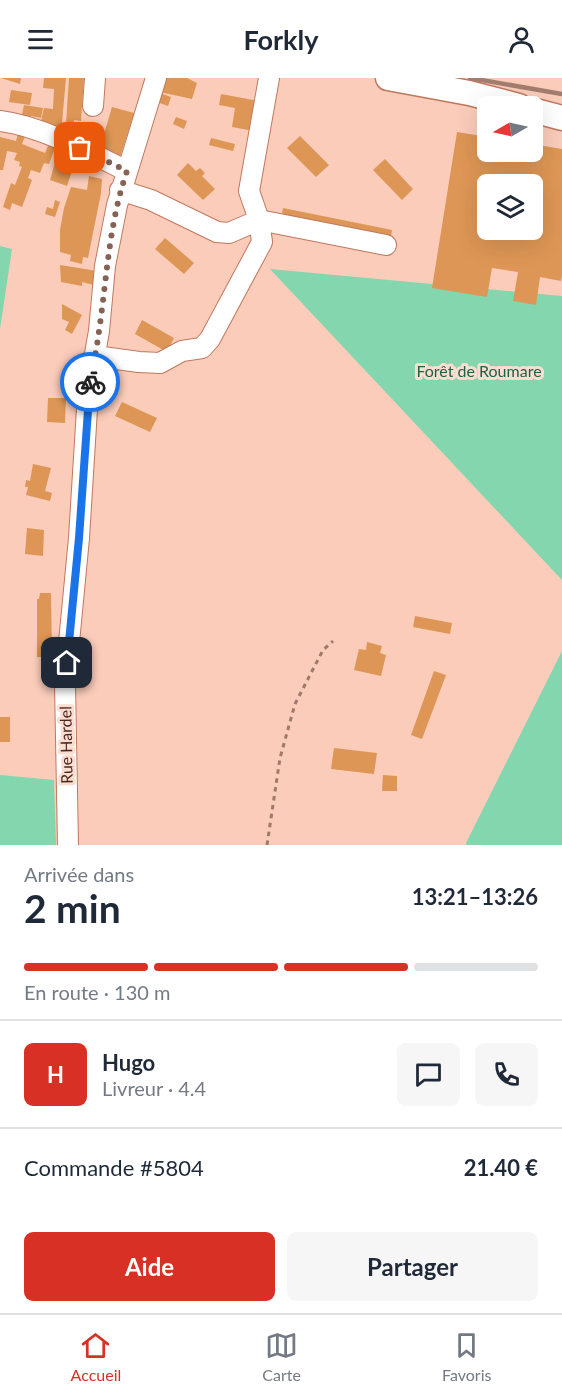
<!DOCTYPE html>
<html lang="fr">
<head>
<meta charset="utf-8">
<style>
  :root { --surface:#fff; --page:#f6f6f7; --text:#1f2937; --muted:#747a83; --line:#e0e1e3; --accent:#d93025 }
  body { margin:0; font-family:Lato,sans-serif; background:var(--page); color:var(--text); height:100vh; display:flex; flex-direction:column; font-size:22px; white-space:nowrap }
  * { box-sizing:border-box; margin:0 }
  p { font-size:20px; color:var(--muted) }
  .icon { flex:none; width:33px; height:33px; fill:none; stroke:currentColor; stroke-width:2; stroke-linecap:round; stroke-linejoin:round }
  .map { position:relative; height:767px; overflow:hidden }
  .panel { display:flex; flex-direction:column; background:var(--surface); flex:1 }
  .panel>* { flex:none }
  .needle { width:39px; rotate:261deg }
  .buttons { position:absolute; left:477px; top:18px; display:grid; gap:12px }
  .buttons a { display:grid; place-items:center; width:66px; height:66px; border-radius:9px; background:var(--surface); box-shadow:0 6px 24px #0002; font-size:30px }
  .pin { position:absolute; display:grid; place-items:center; width:51px; height:51px; color:#fff; margin:-26px; border-radius:12px; box-shadow:0 3px 9px #0006 }
  .courier { position:absolute; display:grid; place-items:center; width:60px; height:60px; margin:-30px; border:4px solid #1a73e8; border-radius:50%; background:#fff; color:#222; box-shadow:0 2px 8px #0007 }
  .head em { font-style:normal; font-weight:700 }
  .head div { display:flex; flex-direction:column-reverse }
  .head { display:flex; align-items:center; justify-content:space-between; height:102px; padding:0 24px }
  h1 { font-size:39px; font-weight:700; line-height:45px }
  .bar { display:grid; grid-template-columns:repeat(4,1fr); gap:9px 6px; align-content:center; height:72px; padding:0 24px }
  .bar i { height:8px; border-radius:4px; background:var(--line) }
  .bar .selected { background:var(--accent) }
  .bar p { grid-column:span 4 }
  .line { display:flex; align-items:center; gap:15px; padding:0 24px; border-top:2px solid var(--line) }
  .line div { flex:1 }
  .round { display:grid; place-items:center; flex:none; width:63px; height:63px; border-radius:9px; background:var(--page) }
  .button { display:flex; gap:12px; margin-top:auto; padding:12px 24px }
  .button a { flex:1; height:69px; border-radius:9px; background:var(--accent); color:#fff; font-size:24px; font-weight:700; line-height:69px; text-align:center }
  .button a+a { background:var(--page); color:var(--text) }
  header { display:flex; justify-content:space-between; align-items:center; height:78px; padding:0 24px; background:var(--surface); font-size:27px; font-weight:700 }
  .tab-bar { display:flex; justify-content:space-around; align-items:center; height:84px; border-top:2px solid var(--line); background:var(--surface); font-size:16px; color:var(--muted) }
  .tab-bar a { display:grid; justify-items:center; gap:3px }
  .tab-bar .selected { color:var(--accent) }
  .map>svg:first-child { display:block }
  .green { fill:#83d6ad }
  .building { fill:#dd9655; fill-rule:evenodd }
  .lines { fill:none; stroke-linecap:round; stroke-linejoin:round }
  .minor-casing { stroke:#c0785d; stroke-width:22 }
  .major-casing { stroke:#c0785d; stroke-width:27 }
  .path { stroke:#9f796a; stroke-width:3; stroke-dasharray:4.5 4.5; stroke-linecap:butt }
  .minor { stroke:#fff; stroke-width:20 }
  .major { stroke:#fff; stroke-width:24 }
  .rail { stroke:#a37d6e; stroke-width:4.5 }
  .done { stroke:#866255; stroke-width:6; stroke-dasharray:0 10.8 }
  .route { stroke:#1a73e8; stroke-width:8 }
  .labels { text-anchor:middle; stroke-width:6; stroke-linejoin:round; paint-order:stroke }
  .park-label { font-size:16px; fill:#186445; stroke:#fdddd1 }
  .street-label { font-size:16px; fill:#47291e; stroke:#fdddd1 }
</style>
</head>
<body>
<header><svg class="icon" aria-label="menu" viewBox="0 0 24 24"><path d="M4 6h16M4 12h16M4 18h16"/></svg>Forkly<svg class="icon" aria-label="person" viewBox="0 0 24 24"><circle cx="12" cy="8" r="4"/><path d="M4 21q1-7 8-7t8 7"/></svg></header>
<div class="map">
<svg width="562" height="767" viewBox="0 0 562 767">
  <rect width="100%" height="100%" fill="#fbccba"/>
  <path class="green" d="M0,168L12,171L0,251Z
    M270,191L562,218V502Z
    M562,573V767H466V765Z
    M0,697L54,702L56,767H0Z"/>
  <path class="building" d="M1,0H21L20,6Z
    M44,0H66L61,56L39,52L44,30L53,31L54,11L43,10Z
    M69,0H84L81,43L74,42L73,55L101,66L112,29L134,35L119,82L65,61Z
    M163,0H187L197,5L192,21L160,14Z
    M11,12L32,15L30,27L9,24Z
    M160,15L171,19L168,28L157,24Z
    M221,16L259,23L254,53L232,49L235,30L219,27Z
    M24,27L43,30L41,40L31,38L30,43L21,41Z
    M176,39L187,43L184,51L173,46Z
    M19,52L26,55L22,66L45,75L50,63L57,65L49,86L44,85L40,95L31,92L28,100L32,102L22,129L12,125L10,132L3,129L11,105L15,107L22,89L19,88L20,84L14,82L17,75L7,73L3,92H0V59L16,63Z
    M457,54L488,59V74H532V66L562,71V198L561,203L540,199L536,227L513,223L518,194L492,190L487,219L432,210ZM488,106H532V152H488Z
    M300,58L329,87L316,99L287,70Z
    M211,60L235,66L233,73L209,67Z
    M72,72L85,78L83,84L76,81L67,108L50,102L58,74L63,76Z
    M385,81L413,111L402,122L373,92Z
    M188,85L196,93L200,90L205,95L202,98L215,111L203,122L177,97Z
    M89,98L102,101L101,115L88,180L83,179L82,186L70,183L71,177L60,174V152L64,130L71,109L87,112Z
    M55,122L60,124L55,139L45,136L47,129L53,131Z
    M283,130L392,152L390,164L281,142Z
    M165,160L194,185L184,196L155,171Z
    M60,187L97,193L94,207L82,204V208L61,204Z
    M62,226L82,237L72,256L65,252L69,244L62,241Z
    M142,242L174,260L167,274L135,256Z
    M48,320H66L65,345L47,344Z
    M122,324L157,340L150,354L115,338Z
    M33,386L51,390L45,413L52,415L50,423L26,417L28,409H25L26,402L30,403Z
    M27,450L44,452L43,478L25,476Z
    M40,515H51L52,579H37V521H39Z
    M415,538L452,545L450,556L413,549Z
    M367,564L382,568L380,575L386,577L381,598L354,592L359,571L366,572Z
    M434,593L446,597L422,661L411,657Z
    M0,639H10V664H0Z
    M334,670L377,675L374,696L331,691Z
    M383,697L397,698V713H382Z"/>
  <g class="lines">
    <defs>
      <path id="minor" d="M93,28L95,0
        M0,43C41,48 90,75 127,93
        M120,112L151,122L217,154L229,155L259,142L249,113L269,0
        M95,278L139,284L160,285L182,273L202,270L210,261L262,164L259,142L386,167
        M68,767L65,606L79,460L88,315L99,253L105,188L117,127L156,0"/>
      <path id="major" d="M388,0L469,15L519,28
        M532,32L562,40"/>
    </defs>
    <use href="#minor" class="minor-casing"/>
    <use href="#major" class="major-casing"/>
    <path class="path" d="M267,767L280,680L295,626L323,572L333,563"/>
    <use href="#minor" class="minor"/>
    <use href="#major" class="major"/>
    <path class="rail" d="M470,0L562,16"/>
  </g>
  <g class="lines">
    <path class="done" d="M80,70L127,93C109,145 107,199 99,253C97,270 93,287 90,304"/>
    <path class="route" d="M67,585L79,460L90,304"/>
  </g>
  <g class="labels">
    <g class="park-label">
      <text x="479" y="299">Forêt de Roumare</text>
    </g>
    <g class="street-label">
      <text transform="translate(66 667) rotate(-91)" y="6">Rue Hardel</text>
    </g>
  </g>
</svg>
<div class="buttons">
<a><svg class="needle" viewBox="-14 -14 28 28"><path d="M0-13l5 13h-10z" fill="#e53935"/><path d="M0 13l5-13h-10z" fill="#747a83"/></svg></a>
<a><svg class="icon" aria-label="layers" viewBox="0 0 24 24"><path d="M12 4l9 5-9 5-9-5zM3 14l9 5 9-5"/></svg></a>
</div>
<div class="pin" style="left:80px;top:70px;background:#ea580c"><svg class="icon" aria-label="bag" viewBox="0 0 24 24"><path d="M5 8h14l-1 12H6zM9 8a3 3 0 0 1 6 0"/></svg></div>
<div class="pin" style="left:67px;top:585px;background:#1f2937"><svg class="icon" aria-label="home" viewBox="0 0 24 24"><path d="M3 11l9-7 9 7M6 9v11h12V9"/></svg></div>
<div class="courier" style="left:90px;top:304px"><svg class="icon" aria-label="bike" viewBox="0 0 24 24"><circle cx="6" cy="16" r="4"/><circle cx="18" cy="16" r="4"/><path d="M6 16l4-8h5l3 8M10 8l3 8H6M13 5h3"/></svg></div>
</div>
<section class="panel">
<div class="head"><div><h1>2 min</h1><p>Arrivée dans</p></div><em>13:21–13:26</em></div>
<div class="bar"><i class="selected"></i><i class="selected"></i><i class="selected"></i><i></i><p>En route · 130 m</p></div>
<div class="line" style="height:108px"><b class="round" style="background:var(--accent);color:#fff">H</b><div><b>Hugo</b><p>Livreur · 4.4</p></div><a class="round"><svg class="icon" aria-label="chat" viewBox="0 0 24 24"><path d="M4 5h16v11H9l-5 4z"/></svg></a><a class="round"><svg class="icon" aria-label="phone" viewBox="0 0 24 24"><path d="M5 4h4l2 5-3 2q2 4 5 5l2-3 5 2v4C11 20 4 13 5 4z"/></svg></a></div>
<div class="line" style="height:78px"><div>Commande #5804</div><b>21.40 €</b></div>
<div class="button"><a>Aide</a><a>Partager</a></div>
</section>
<nav class="tab-bar">
<a class="selected"><svg class="icon" aria-label="home" viewBox="0 0 24 24"><path d="M3 11l9-7 9 7M6 9v11h12V9"/></svg>Accueil</a>
<a><svg class="icon" aria-label="map" viewBox="0 0 24 24"><path d="M3 6l6-2 6 2 6-2v14l-6 2-6-2-6 2zM9 4v14M15 6v14"/></svg>Carte</a>
<a><svg class="icon" aria-label="saved" viewBox="0 0 24 24"><path d="M7 4h10v16l-5-4-5 4z"/></svg>Favoris</a>
</nav>
</body>
</html>
